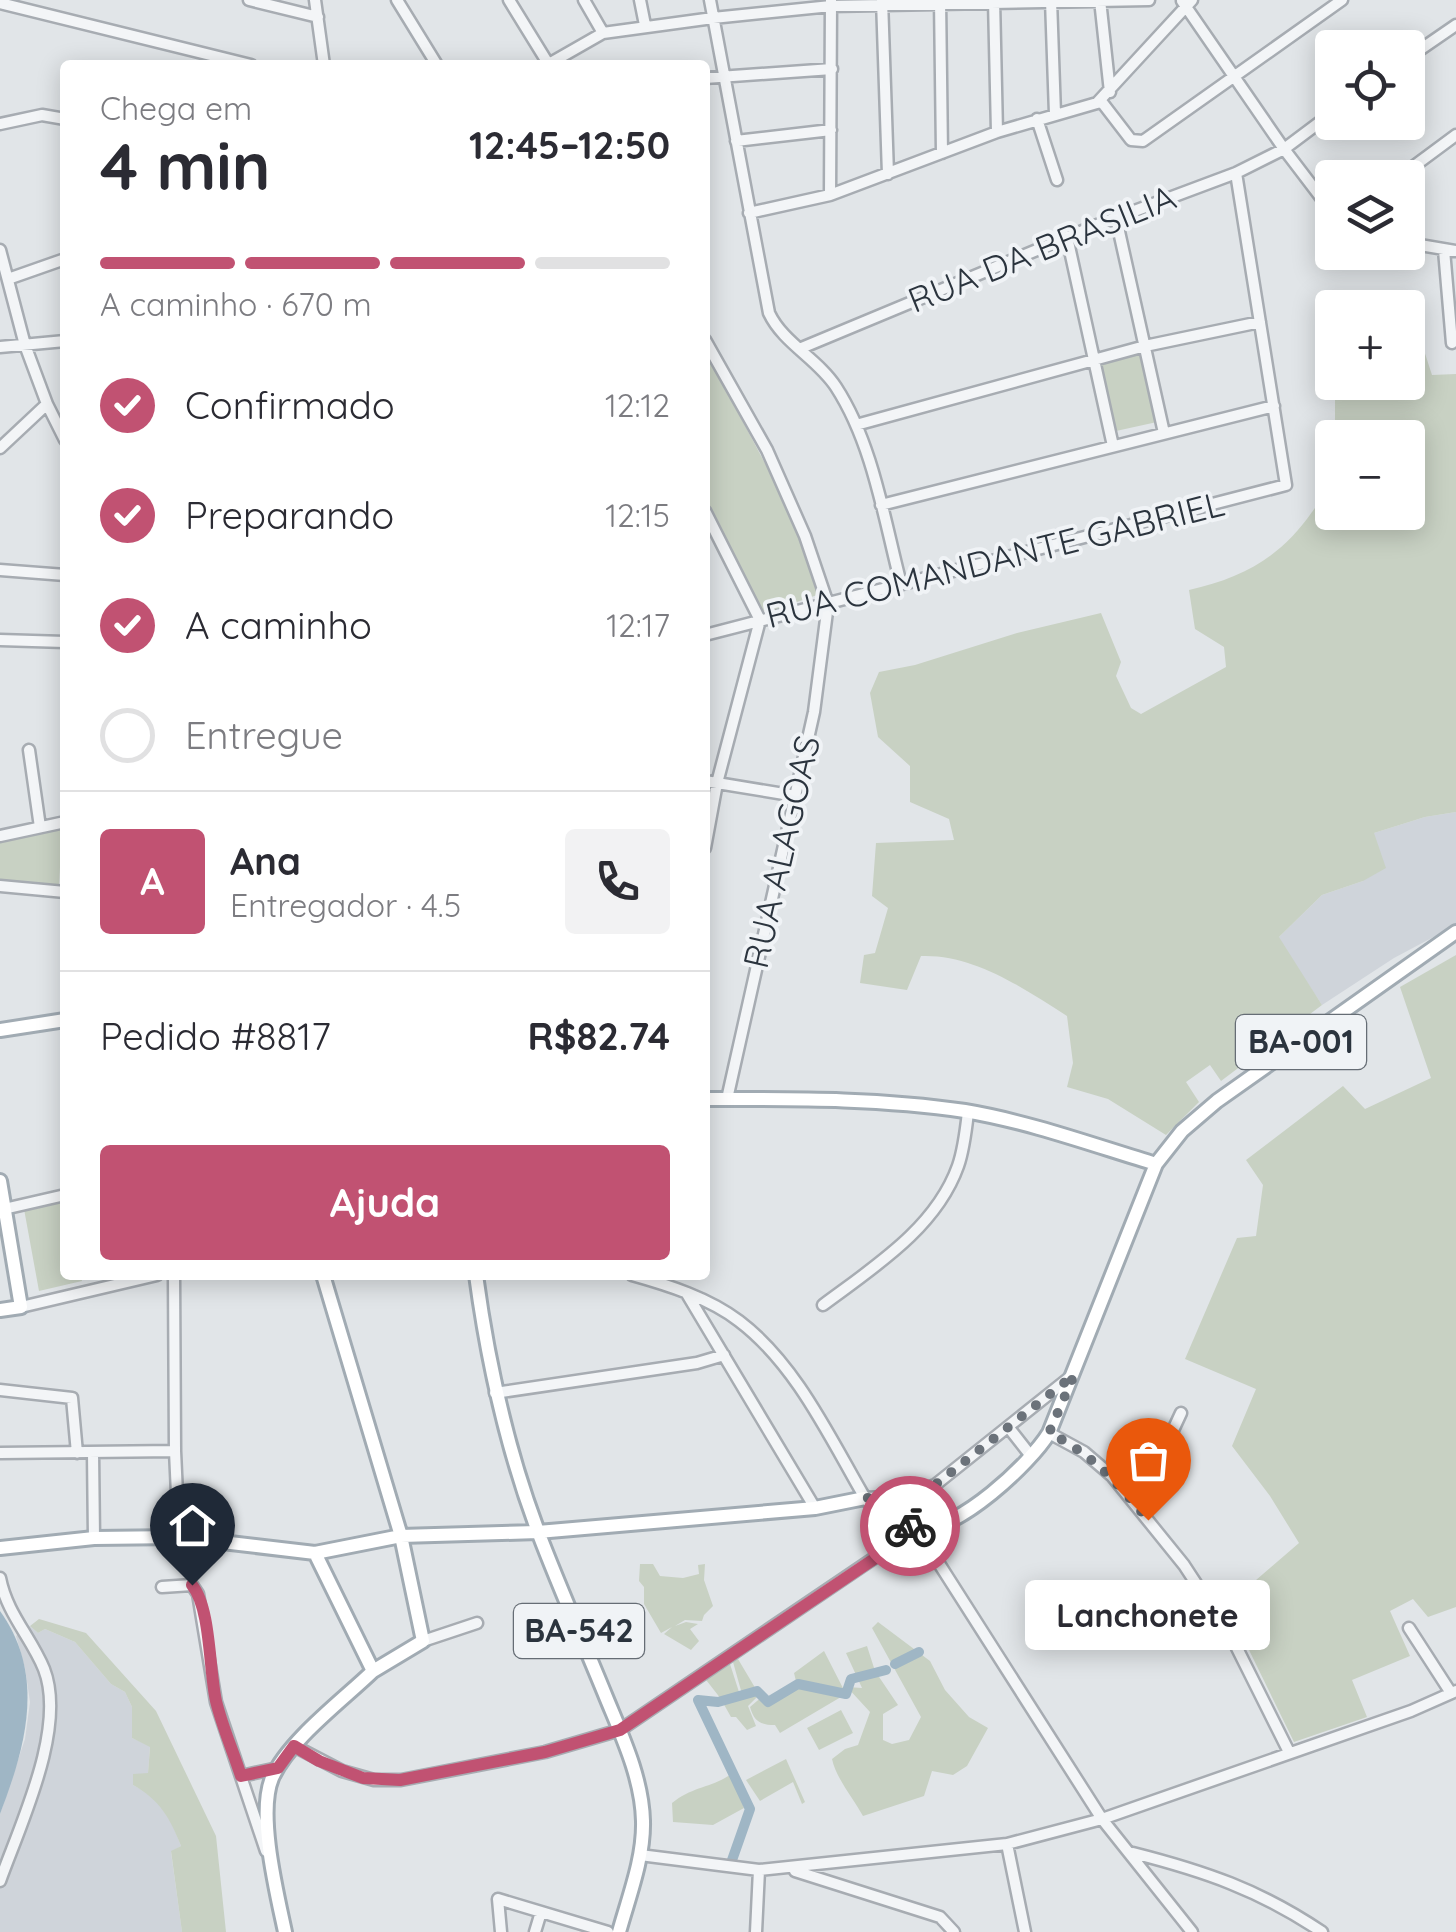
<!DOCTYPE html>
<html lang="pt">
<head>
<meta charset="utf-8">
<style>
  :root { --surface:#fff; --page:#f2f2f3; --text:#2b2b33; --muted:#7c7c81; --line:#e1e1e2; --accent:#c15272 }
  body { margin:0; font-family:Quicksand,sans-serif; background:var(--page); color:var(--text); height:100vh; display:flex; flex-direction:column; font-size:38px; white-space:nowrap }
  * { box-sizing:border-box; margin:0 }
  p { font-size:32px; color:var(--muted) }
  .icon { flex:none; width:55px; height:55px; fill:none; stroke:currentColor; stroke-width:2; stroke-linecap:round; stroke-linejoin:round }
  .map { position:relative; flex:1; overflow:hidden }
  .sheet { position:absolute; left:60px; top:60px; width:650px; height:1220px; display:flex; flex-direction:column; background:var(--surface); border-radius:10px; box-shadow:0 5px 25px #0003 }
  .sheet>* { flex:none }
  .tools { position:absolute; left:1315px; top:30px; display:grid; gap:20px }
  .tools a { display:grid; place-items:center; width:110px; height:110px; border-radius:10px; background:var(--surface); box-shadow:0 5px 25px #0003; font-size:50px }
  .pin { position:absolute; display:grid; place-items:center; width:85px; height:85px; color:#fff; margin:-102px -42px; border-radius:50% 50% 50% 0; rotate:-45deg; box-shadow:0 0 10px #0007 }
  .pin .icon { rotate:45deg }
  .courier { position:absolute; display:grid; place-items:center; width:100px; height:100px; margin:-50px; border:8px solid #c15272; border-radius:50%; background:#fff; color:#222; box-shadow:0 2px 12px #0007 }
  .bubble { position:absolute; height:70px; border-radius:10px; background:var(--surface); box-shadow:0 5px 25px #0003; font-size:32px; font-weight:800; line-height:70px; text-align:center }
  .headline em { font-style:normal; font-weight:800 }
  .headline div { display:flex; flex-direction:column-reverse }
  .headline { display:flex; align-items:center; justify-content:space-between; height:170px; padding:0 40px }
  h1 { font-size:65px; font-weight:800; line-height:75px }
  .bar { display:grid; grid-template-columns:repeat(4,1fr); gap:15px 10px; align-content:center; height:120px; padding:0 40px }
  .bar i { height:12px; border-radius:8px; background:var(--line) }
  .bar .current { background:var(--accent) }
  .bar p { grid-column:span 4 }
  .line { display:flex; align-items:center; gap:25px; padding:0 40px; border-top:2px solid var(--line) }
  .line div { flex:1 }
  .round { display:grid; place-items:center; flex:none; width:105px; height:105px; border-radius:10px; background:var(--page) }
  ol { padding:0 40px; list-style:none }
  li { display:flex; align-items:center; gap:30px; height:110px }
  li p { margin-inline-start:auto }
  li .icon { padding:10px; border-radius:50%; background:var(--accent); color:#fff; stroke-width:4 }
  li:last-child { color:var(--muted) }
  li i { width:55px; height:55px; border:5px solid var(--line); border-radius:50% }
  .cta { display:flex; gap:20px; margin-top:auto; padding:20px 40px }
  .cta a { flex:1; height:115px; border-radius:10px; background:var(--accent); color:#fff; font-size:40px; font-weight:800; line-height:115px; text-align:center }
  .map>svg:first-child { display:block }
  .built { fill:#cfd4da }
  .green { fill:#c8d1c3 }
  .water { fill:#9fb6c5 }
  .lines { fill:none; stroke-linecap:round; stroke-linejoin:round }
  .stream { stroke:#9fb6c5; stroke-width:2.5 }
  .canal { stroke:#9fb6c5; stroke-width:10 }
  .minor-casing { stroke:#a7acb2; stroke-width:15 }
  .major-casing { stroke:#a1abb3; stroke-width:18 }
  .minor { stroke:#f3f5f7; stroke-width:10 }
  .major { stroke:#fff; stroke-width:12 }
  .done { stroke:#6b727a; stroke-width:10; stroke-dasharray:0 18 }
  .route { stroke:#c15272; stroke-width:12 }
  .labels { text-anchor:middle; stroke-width:8; stroke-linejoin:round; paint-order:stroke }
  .shield { fill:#f0f3f6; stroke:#666d75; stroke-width:2.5 }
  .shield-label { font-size:32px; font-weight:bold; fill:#2b343e }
  .street-label { font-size:35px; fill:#2b343e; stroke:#f0f3f6 }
</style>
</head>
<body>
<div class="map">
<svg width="1456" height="1932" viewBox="0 0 1456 1932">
  <rect width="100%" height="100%" fill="#e1e5e8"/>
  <path class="built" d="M1456,812V925L1394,958L1322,1005L1278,938L1322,895L1363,881L1374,833L1425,817Z
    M30,1626L38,1633L45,1629L75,1642L111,1684L125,1692L132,1707V1738L150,1746L148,1773L133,1785L154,1796L170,1818L181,1846L171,1852L182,1932H0V1814L25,1739L30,1702L25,1668L16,1636Z"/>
  <path class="green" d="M1408,317L1419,335L1432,375L1456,374V812L1425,817L1374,833L1386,868L1363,881L1322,895L1279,937L1322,1005L1221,1081L1210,1065L1186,1082L1199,1102L1166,1135L1108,1099L1067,1087L1073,1063L1067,1016C1023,988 974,954 921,956L907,990L860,983L864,955L875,953L888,908L872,896L876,843L954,840L949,819L910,802V766L878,737L870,693L879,672L915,665L1017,633L1101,613L1121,662L1116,676L1131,708L1141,714L1226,667L1224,647L1195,629L1189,590C1242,578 1280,558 1312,512C1320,501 1329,491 1332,479V512H1408V438L1335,437V383L1408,382Z
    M705,350L787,505L820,594L768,612L761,610L705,500Z
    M1141,354L1157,422L1116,431L1100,363Z
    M62,828L59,887L0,880V841Z
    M1456,955V1607L1428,1617L1413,1599L1390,1611L1410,1656L1352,1680L1367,1717L1294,1742L1227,1605L1299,1543L1270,1496L1232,1446L1256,1389L1185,1359L1237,1238L1256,1236L1263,1185L1246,1160L1343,1086L1365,1109L1431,1078L1400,987Z
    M64,1200L65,1275H81L82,1281L39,1291L24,1209Z
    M640,1564H653L660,1576L683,1578L699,1574L698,1565L705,1564L704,1580L713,1606L704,1615L702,1621L685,1620L675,1626L686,1622L698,1624L690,1629L699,1641L691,1650L664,1634L672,1627L661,1633L644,1604V1587L639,1581Z
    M39,1619L86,1633L156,1711L216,1836L226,1932H182L171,1851L181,1846C170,1818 160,1800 133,1785V1774L148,1773L150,1747L132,1738V1707L125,1692L111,1684L75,1642L45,1629L38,1633L30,1626Z
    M878,1622L930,1661L945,1690L969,1717L988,1728L967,1766L953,1775L932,1771L924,1796L863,1816C853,1798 836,1778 832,1759L845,1749L858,1745L870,1712L847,1687L862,1688L846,1653L867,1646L875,1671L898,1705L883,1714V1740L892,1744L909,1740L921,1717L872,1628Z
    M824,1651L846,1694L780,1733L775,1725C760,1725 754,1721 750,1707L764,1695L768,1702L797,1685L794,1673Z
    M738,1659L757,1691L749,1696L761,1693L748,1706L756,1726L747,1730L736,1717H731L722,1701L747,1696L742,1694L733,1662Z
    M725,1661L730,1664L739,1692L721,1699L703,1676Z
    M841,1710L853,1733L819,1750L807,1728Z
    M786,1759L805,1802L802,1804L793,1782L760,1801L746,1780Z
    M733,1773L744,1808L713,1825L673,1822L672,1803C693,1786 712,1788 733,1773Z"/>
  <path class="water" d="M0,1611C46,1675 26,1746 0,1814Z"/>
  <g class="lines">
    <path class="stream" d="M891,1541L899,1531"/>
    <path class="canal" d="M895,1664L919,1652
      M698,1700L718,1702L757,1691L768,1702L798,1684L846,1694L851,1679L886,1670
      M698,1700L750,1809L731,1863"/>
    <defs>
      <path id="minor" d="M249,0L318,17
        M315,0L324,65
        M397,0L437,65
        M509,0L549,65
        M584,0L603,33
        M640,0L645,25
        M710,0L769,313C783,343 818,359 836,387C873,444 884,519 901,584
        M882,0L888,174
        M940,0L942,153
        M994,0L997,132
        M1051,0L1055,114
        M1100,0L1110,92
        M1182,1L1284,149L1332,212
        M0,3L251,65
        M1408,58L1456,25
        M547,65L603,33L713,18L831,6L1149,0
        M705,78L832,69
        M1101,101L1131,140L1143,141L1342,0
        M1037,119L1057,180
        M0,124L42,115L65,119
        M736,141L831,130
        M1398,178L1456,135
        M830,195L831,1
        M749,213L830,195L997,132L1097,103L1192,0
        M1116,218L1164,433
        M1067,237L1113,446
        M1408,243L1456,251
        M0,250L25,345L47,404L65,440
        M1444,250L1452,343
        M8,279L65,259
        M705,340L767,450L805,536L828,604L814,712L727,1099
        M0,347L65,341
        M799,349L1097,225L1236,173L1284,149L1332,113
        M856,425L1145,346L1260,322
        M0,448L47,404
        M881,505L1274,406
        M705,511L760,620L717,783L705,848
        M0,570L65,575
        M705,635L1286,485L1236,173
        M0,640L65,642
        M29,750L40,827
        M705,781L796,796
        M0,836L65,822
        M0,886L65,892
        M4,1209L65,1195
        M174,1275L175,1451L179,1537
        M632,1275C668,1285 709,1298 739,1321C796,1364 830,1438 865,1498L907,1496L935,1485L1069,1378
        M687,1294L815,1508
        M823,1305C874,1267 936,1228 958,1166C964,1149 966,1130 968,1112
        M21,1307L157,1275
        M0,1390L72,1398L77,1453
        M495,1393L697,1363L724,1355
        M1009,1428L1031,1456
        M1049,1433L1084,1452L1112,1476L1184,1565L1233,1640L1289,1752
        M0,1453L175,1451
        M93,1453L94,1538
        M1130,1497L1162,1454L1181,1413
        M0,1578C7,1614 31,1637 44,1669C67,1728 20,1825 0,1881
        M162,1587L192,1585L198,1594L216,1702L266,1851
        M1409,1628L1451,1693
        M423,1641L477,1623
        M294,1746L342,1771L374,1780H401L545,1752L620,1730L917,1529L1102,1819L1192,1932
        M241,1776L278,1768
        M1007,1844L1025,1932
        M1133,1853C1204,1871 1260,1890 1322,1932
        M640,1855L759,1870L1007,1844L1102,1819L1411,1711L1456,1691
        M795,1871L940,1917L954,1932
        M501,1932L498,1899L608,1932
        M535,1932L541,1912
        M756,1932L759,1870"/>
      <path id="major" d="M0,1030L65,1020
        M705,1099C792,1099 878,1098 965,1111C1030,1122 1093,1145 1156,1164
        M0,1181L21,1307L0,1310
        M323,1275L401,1536L423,1641L373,1671
        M476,1275C488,1364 507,1450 539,1534C560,1589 584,1643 606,1697C622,1736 642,1778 643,1821C644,1858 629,1896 619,1932
        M0,1548L94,1538L179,1537L315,1553L401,1536L538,1532L815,1508L865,1498C880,1509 900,1528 919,1529C958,1531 1030,1464 1049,1433L1156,1164L1182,1131L1217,1101L1456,932
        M285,1932C277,1894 257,1814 272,1778C289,1740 343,1700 373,1671L315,1553"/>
    </defs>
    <use href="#minor" class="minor-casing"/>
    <use href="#major" class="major-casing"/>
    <use href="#minor" class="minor"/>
    <use href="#major" class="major"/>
  </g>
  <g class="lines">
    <path class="done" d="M910,1526L866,1498L907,1496L935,1485L1074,1375L1049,1433C1091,1453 1119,1484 1148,1520"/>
    <path class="route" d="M192,1585C211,1608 209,1670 216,1701C222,1726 233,1751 241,1776L278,1768L294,1746L319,1761L363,1778L400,1780L545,1752L620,1730L917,1530L910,1526"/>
  </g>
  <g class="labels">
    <g class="shield">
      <rect x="1236" y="1015" width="130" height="54" rx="8"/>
      <rect x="514" y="1604" width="130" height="54" rx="8"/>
    </g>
    <g class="shield-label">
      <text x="1301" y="1053">BA-001</text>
      <text x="579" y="1642">BA-542</text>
    </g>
    <g class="street-label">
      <text transform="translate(1042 249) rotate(-22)" y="12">RUA DA BRASILIA</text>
      <text transform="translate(995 560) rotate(-14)" y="12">RUA COMANDANTE GABRIEL</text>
      <text transform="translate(782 852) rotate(-77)" y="12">RUA ALAGOAS</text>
    </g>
  </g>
</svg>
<div class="tools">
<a><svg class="icon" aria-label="locate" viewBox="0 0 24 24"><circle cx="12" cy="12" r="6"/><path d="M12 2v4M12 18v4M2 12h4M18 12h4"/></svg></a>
<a><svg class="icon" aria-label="layers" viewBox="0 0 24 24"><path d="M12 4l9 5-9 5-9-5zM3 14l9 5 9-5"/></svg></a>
<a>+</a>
<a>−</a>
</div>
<div class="pin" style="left:1148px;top:1520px;background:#ea580c"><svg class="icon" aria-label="bag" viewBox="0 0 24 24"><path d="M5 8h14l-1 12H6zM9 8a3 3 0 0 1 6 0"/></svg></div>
<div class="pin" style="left:192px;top:1585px;background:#1f2937"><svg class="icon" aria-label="home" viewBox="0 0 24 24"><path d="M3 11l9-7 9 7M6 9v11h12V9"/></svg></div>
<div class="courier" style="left:910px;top:1526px"><svg class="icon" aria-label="bike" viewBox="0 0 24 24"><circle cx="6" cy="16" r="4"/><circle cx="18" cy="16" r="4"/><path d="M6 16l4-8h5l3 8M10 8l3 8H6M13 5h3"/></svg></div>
<div class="bubble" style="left:1025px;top:1580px;width:245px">Lanchonete</div>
<section class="sheet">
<div class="headline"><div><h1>4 min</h1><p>Chega em</p></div><em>12:45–12:50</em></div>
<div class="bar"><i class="current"></i><i class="current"></i><i class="current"></i><i></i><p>A caminho · 670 m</p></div>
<ol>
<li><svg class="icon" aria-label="check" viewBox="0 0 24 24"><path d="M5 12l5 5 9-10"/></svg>Confirmado<p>12:12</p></li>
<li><svg class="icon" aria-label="check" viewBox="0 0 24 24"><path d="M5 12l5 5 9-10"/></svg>Preparando<p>12:15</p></li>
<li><svg class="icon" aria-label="check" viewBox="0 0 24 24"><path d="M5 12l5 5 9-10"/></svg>A caminho<p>12:17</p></li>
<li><i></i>Entregue</li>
</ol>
<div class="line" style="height:180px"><b class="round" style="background:var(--accent);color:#fff">A</b><div><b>Ana</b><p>Entregador · 4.5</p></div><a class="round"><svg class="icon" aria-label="phone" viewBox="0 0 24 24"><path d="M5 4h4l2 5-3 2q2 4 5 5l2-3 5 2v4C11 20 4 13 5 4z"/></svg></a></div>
<div class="line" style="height:130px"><div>Pedido #8817</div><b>R$82.74</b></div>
<div class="cta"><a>Ajuda</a></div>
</section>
</div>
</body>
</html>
